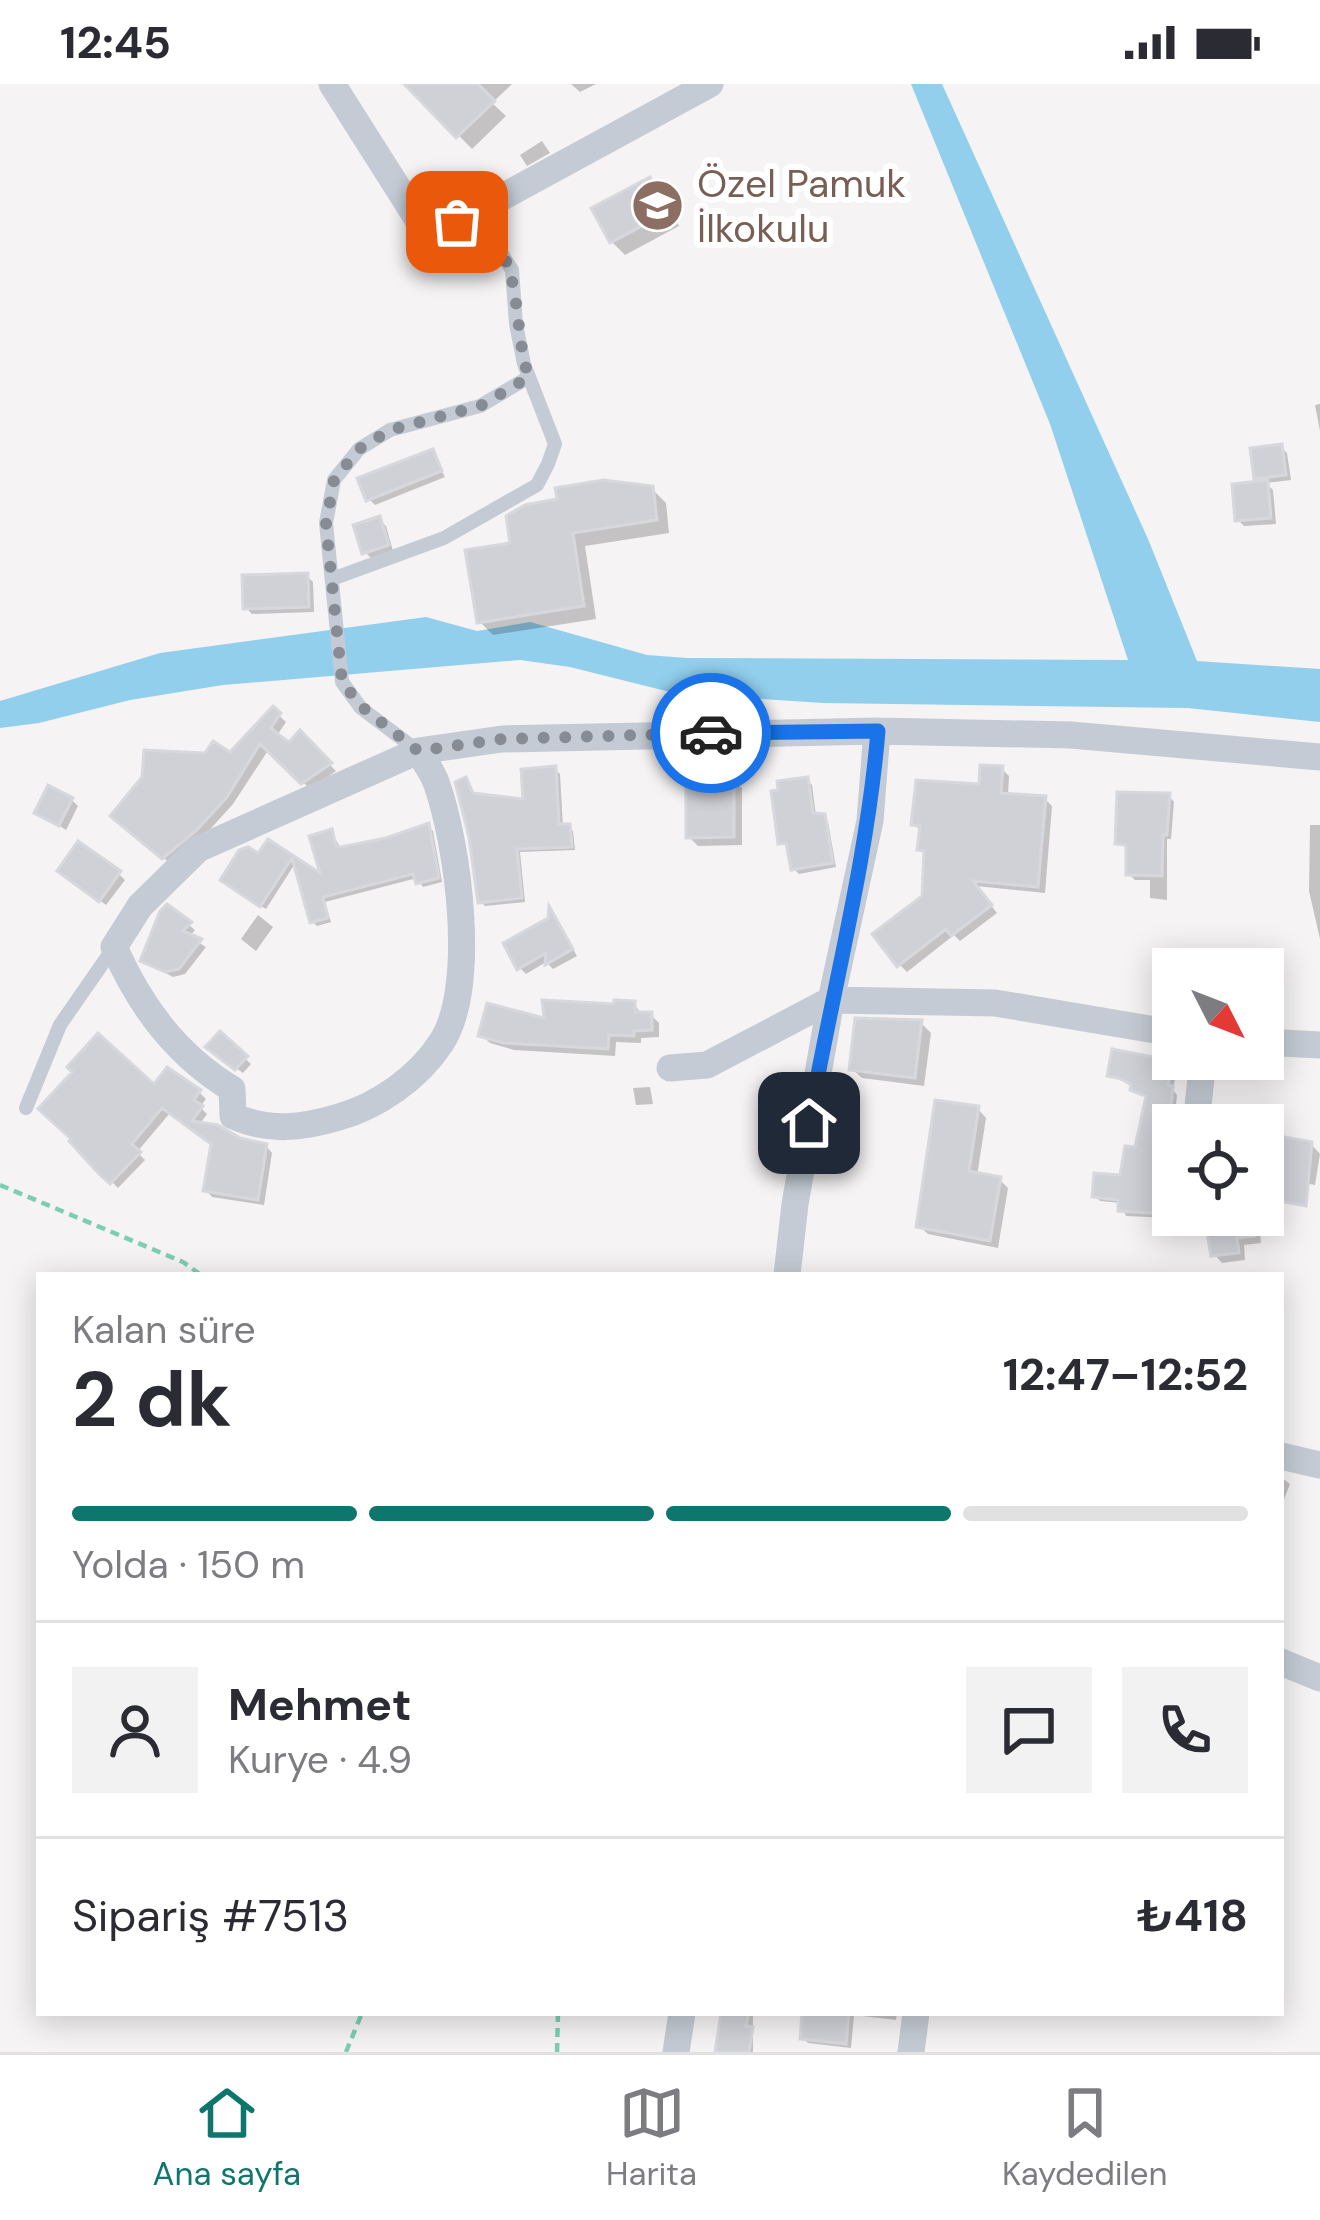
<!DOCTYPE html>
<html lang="tr">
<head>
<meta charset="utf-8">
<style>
  :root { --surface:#fff; --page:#f2f2f3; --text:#2b2b33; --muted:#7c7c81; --line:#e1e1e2; --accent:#0f766e }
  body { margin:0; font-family:"DM Sans",sans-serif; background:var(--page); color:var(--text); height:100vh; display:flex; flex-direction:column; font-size:45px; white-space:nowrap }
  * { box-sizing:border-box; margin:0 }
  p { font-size:39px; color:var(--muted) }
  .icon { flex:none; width:66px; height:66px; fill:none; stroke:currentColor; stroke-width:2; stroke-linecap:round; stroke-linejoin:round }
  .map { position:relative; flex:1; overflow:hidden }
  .side { position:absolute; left:36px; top:1188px; width:1248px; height:744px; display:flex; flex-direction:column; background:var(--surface); border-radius:0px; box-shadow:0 6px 30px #0003 }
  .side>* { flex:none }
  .needle { width:78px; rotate:132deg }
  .tools { position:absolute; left:1152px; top:864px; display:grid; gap:24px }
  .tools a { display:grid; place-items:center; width:132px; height:132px; border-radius:0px; background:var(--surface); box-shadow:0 6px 30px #0003; font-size:60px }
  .pin { position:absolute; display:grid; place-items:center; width:102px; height:102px; color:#fff; margin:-51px; border-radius:24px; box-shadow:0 6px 18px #0006 }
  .courier { position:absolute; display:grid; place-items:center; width:120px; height:120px; margin:-60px; border:9px solid #1a73e8; border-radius:50%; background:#fff; color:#222; box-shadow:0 3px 15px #0007 }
  .headline em { font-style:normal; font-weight:700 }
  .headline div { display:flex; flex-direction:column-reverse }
  .headline { display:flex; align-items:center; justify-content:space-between; height:204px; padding:0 36px }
  h1 { font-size:78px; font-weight:700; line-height:90px }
  .bar { display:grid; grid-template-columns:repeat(4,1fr); gap:18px 12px; align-content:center; height:144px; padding:0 36px }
  .bar i { height:15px; border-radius:9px; background:var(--line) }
  .bar .on { background:var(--accent) }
  .bar p { grid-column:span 4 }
  .line { display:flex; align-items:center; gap:30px; padding:0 36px; border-top:3px solid var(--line) }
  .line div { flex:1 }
  .round { display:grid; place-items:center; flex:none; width:126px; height:126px; border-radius:0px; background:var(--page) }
  .status { display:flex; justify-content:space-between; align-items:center; height:84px; padding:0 60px; background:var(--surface); direction:ltr }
  .status svg { height:33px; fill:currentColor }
  .tab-bar { display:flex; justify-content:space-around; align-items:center; height:168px; border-top:3px solid var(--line); background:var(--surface); font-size:33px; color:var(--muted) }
  .tab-bar a { display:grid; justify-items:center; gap:6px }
  .tab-bar .on { color:var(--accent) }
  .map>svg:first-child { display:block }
  .water { fill:#91cfed }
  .shadow { fill:#0003 }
  .building { fill:#cfd1d7; stroke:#d7d8de; stroke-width:3 }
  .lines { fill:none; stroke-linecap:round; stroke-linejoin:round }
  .path { stroke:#7bcfb0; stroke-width:4.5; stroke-dasharray:9 6; stroke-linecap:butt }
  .service { stroke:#c4cbd4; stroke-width:14 }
  .minor { stroke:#c4cbd4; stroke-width:27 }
  .done { stroke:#868b94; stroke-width:12; stroke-dasharray:0 21.6 }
  .route { stroke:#1a73e8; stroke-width:15 }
  .labels { text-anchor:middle; stroke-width:12; stroke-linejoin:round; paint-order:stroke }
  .education-label { font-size:39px; fill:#785e54; stroke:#fff; text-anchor:start }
</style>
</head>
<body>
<div class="status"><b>12:45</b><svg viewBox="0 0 49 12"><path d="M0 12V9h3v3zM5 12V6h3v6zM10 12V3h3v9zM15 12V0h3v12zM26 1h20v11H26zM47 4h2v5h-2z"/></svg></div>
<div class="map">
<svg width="1320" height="1968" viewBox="0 0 1320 1968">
  <rect width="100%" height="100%" fill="#f5f3f3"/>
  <path class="water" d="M911,0H942L1148,455L1197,577L1320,585V638L1188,624L823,619L674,609L570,583L520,576L223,601L130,616L39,639L0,644V617L160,569L426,533L477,547L530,538L647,571L687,574L1128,576L1050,340Z"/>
  <path class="shadow" d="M408,0H512L492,19L506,32L472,65Z
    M571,0H596L580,8Z
    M542,57L550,69L527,82L520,71Z
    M649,96L663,110L679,142L625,171L612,158Z
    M1320,320V347L1315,321Z
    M1281,363L1287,369L1291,396L1266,399L1273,406L1276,440L1244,442L1238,436L1263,400L1257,394Z
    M432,368L445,393L375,421L369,415Z
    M652,405L666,419L669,449L585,462L596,535L493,551L479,537L514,461Z
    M379,436L386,442L393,467L371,474L365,468Z
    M307,492L313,498L314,528L252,530L246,524Z
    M273,626L286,638L276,653L289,662L300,651L336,687L310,705L269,665L233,720L204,752L171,780L121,738L230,672Z
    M719,671L728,680L729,695L742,704V761L698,762L689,753L706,695Z
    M1002,685L1009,692L1008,712L1045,715L1052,722L1045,809L976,802L997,829L960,857L954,851L907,888L900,881L925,814L927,772L921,765L922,748L914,740L982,703Z
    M555,686L560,690L563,743L573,747L575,766L520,768L525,818L485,822L480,817L466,697L474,712L526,719Z
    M807,696L812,701L816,732L828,738L836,783L799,790L794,785L790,763L781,759Z
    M1169,712L1174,718L1171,755H1167V816L1150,814V796H1135L1129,790V765L1118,759Z
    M72,716L78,722L66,746L38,728Z
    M1310,741H1320V855L1309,807Z
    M428,743L433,747L442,798L423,803L417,794L325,818L331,838L317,842L312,837L296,778L266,825L228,801L259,773L268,759L325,796L331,748L342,766Z
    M119,790L125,796L106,821L67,793Z
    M168,824L195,846L189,853L206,863L185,890L173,893L145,878Z
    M552,828L577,872L553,885L546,878L526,890L520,884Z
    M258,831L273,843L256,867L241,855Z
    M634,920L642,931H651L659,939V953L641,954V959L616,958L615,972L514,966L490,959L482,951Z
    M921,939L931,949L924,1002L862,994L852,985Z
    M220,951L251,980L243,989L215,969Z
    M1171,980L1177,985L1173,1006L1177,1011L1169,1090L1172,1093L1170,1134L1126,1132L1121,1119L1100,1117L1095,1112L1122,1094L1137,1066L1149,1012L1138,1011L1134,1002L1110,992Z
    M650,1003L653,1020L636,1021L633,1004Z
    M154,1005L199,1008L206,1015L200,1023L207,1030L199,1041L266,1062L272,1069L264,1121L212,1113L206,1106L214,1060L170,1029L137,1068L145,1076L118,1104L73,1058Z
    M978,1025L986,1034L977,1092L1000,1096L1008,1104L998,1164L928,1150L919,1142Z
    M1263,1052L1311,1060L1320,1070L1315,1101L1263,1091Z
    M1263,1113L1268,1118L1271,1147L1260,1148L1261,1159L1244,1161L1245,1176L1222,1179L1214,1170L1208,1131H1263Z
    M1281,1393L1290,1400L1281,1423Z
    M724,1929H753V1968H718Z
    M806,1929H897L896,1936L854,1931L851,1964L808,1959L803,1954Z"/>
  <path class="building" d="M404,0H478L495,17L456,54Z
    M650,93L668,128L610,159L591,124Z
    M1282,360L1286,391L1254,395L1250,364Z
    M433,365L442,387L366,417L357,394Z
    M603,396L653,402L657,436L573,449L584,522L477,539L465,466L510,459L506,432L525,421L557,415L555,404Z
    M1268,396L1271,434L1235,437L1232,400Z
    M380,432L389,461L362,470L353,441Z
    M308,489L309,523L243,525L242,491Z
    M273,622L281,629L271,644L279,651L289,658L300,646L332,679L301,700L260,660L227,713L197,746L162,775L110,732L142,693L144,666L205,669L213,657L230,668Z
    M721,668V692H734V753L686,754V692H702V669Z
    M980,681L1003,682L1001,709L1046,712L1038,803L973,797L992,821L951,852L946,845L897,883L872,850L922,812L924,767L917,766L920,742L911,741L916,696L979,700Z
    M556,682L559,740H570L572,763L517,765L522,814L478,819L469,753L455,698L466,693L473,709L523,715L521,685Z
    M808,693L813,729L825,730L833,779L791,786L786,759L778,760L771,707L778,706L777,697Z
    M48,701L73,714L59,742L34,729Z
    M1117,708L1170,709L1167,751H1163L1162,792L1126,791V761L1115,760Z
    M429,739L439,794L416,800L413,790L323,813L328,834L310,839L292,774L260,823L220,796L239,766L248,763L258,769L268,755L320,789L309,752L332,745L336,762L341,763L386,754Z
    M78,757L121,787L99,818L57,787Z
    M167,820L192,838L183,847L202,855L179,885L165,888L140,877L160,827Z
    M549,822L573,865L545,881L546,869L517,886L503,859L548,834Z
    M542,916L614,920V916L635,917V928H652V946L634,947V952L609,951L608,965L504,959L478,952L487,919L544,934Z
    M855,934L922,936L915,994L849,986Z
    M220,947L248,972L235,986L205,963Z
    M98,949L154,1000L167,983L201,1006L194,1016L203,1022L192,1037L218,1041L240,1054L267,1060L258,1116L203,1107L211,1060L162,1024L132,1060L141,1068L110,1100L99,1090L69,1057L71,1055L38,1025L72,988L67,983Z
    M1112,965L1173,977L1168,1001L1173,1002L1165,1084L1168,1085L1165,1130L1118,1127V1116L1092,1113L1094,1089L1120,1091L1125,1062L1135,1063L1146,1012L1130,1006L1131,1001L1122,995L1107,992Z
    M935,1016L979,1022L969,1087L1001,1093L990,1157L916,1143Z
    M1263,1049L1312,1058L1306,1122L1263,1114Z
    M1204,1131H1252L1255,1152L1237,1154L1239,1169L1211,1172Z
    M721,1929H749L746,1942L753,1943L749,1968H715Z
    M802,1929H849L846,1960L800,1955Z"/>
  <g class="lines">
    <path class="path" d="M0,1101L183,1178L201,1191
      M346,1968L362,1929
      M557,1968L558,1929"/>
    <path class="service" d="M332,495L444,454L537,401L548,380L555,360L524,280L516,240L512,186L495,159L457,138
      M418,667L361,624L342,598L326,439L334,396L359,365L390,346L480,322L529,293
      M26,1024L60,941L114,863"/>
    <path class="minor" d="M332,0L429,153L710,0
      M418,667C424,677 432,687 436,698C458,759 478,903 441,959C418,994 378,1022 339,1033C302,1044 269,1048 233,1032L232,1005C176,971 140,922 114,863L140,822L198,765L418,667L502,655L877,647L1071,651L1320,673
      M1263,958L1320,961
      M670,984L707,981L831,916L995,919L1173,949
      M1196,1041L1203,975
      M787,1191L795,1120L831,916L870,737L877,647
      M1281,1372L1320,1381
      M1281,1578L1320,1594
      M676,1968L682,1929
      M911,1968L916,1929"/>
  </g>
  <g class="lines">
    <path class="done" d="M457,138C468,144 481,149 491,157C522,179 514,255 529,293L480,322L390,346L359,365L334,396L326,440L342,598L362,623L418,667L502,655L711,649"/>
    <path class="route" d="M711,649L878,647C867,779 832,908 809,1039"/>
  </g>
  <defs>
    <symbol id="school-disc" viewBox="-11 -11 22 22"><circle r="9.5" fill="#8d6e63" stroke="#fff"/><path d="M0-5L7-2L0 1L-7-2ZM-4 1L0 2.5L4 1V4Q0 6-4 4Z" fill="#fff"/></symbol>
  </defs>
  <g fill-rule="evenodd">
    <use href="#school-disc" x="628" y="92" width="59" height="59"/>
  </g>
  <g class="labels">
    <g class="education-label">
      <text x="697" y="113">Özel Pamuk<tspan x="697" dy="45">İlkokulu</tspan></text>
    </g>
  </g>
</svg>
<div class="tools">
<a><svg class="needle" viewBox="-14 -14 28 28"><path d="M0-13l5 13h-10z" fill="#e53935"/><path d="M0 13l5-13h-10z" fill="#7c7c81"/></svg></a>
<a><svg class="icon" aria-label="locate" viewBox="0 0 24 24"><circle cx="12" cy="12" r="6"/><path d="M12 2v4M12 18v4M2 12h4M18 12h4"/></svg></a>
</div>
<div class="pin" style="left:457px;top:138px;background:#ea580c"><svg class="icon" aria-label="bag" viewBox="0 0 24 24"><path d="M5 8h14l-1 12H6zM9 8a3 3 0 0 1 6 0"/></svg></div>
<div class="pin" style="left:809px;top:1039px;background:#1f2937"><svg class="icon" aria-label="home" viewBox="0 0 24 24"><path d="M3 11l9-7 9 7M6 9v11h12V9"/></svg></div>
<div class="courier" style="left:711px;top:649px"><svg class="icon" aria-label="car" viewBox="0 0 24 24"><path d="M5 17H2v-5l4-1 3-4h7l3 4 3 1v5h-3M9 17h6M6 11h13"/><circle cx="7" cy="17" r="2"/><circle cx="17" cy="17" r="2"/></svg></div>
<section class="side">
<div class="headline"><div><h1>2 dk</h1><p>Kalan süre</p></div><em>12:47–12:52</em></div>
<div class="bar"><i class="on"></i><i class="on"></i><i class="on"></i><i></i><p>Yolda · 150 m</p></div>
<div class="line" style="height:216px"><a class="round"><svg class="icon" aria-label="person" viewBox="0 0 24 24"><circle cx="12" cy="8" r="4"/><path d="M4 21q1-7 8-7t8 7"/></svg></a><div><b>Mehmet</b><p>Kurye · 4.9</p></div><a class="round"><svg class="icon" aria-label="chat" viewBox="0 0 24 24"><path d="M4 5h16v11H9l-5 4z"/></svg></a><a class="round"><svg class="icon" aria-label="phone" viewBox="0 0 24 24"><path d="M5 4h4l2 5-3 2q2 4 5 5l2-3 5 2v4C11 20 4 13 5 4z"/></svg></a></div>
<div class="line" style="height:156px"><div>Sipariş #7513</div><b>₺418</b></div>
</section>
</div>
<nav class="tab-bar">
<a class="on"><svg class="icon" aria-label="home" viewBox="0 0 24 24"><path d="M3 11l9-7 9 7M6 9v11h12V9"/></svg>Ana sayfa</a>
<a><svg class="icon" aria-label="map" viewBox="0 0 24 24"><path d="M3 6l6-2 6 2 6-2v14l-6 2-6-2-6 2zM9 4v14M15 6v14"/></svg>Harita</a>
<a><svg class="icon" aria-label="saved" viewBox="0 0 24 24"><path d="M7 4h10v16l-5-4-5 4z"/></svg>Kaydedilen</a>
</nav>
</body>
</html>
